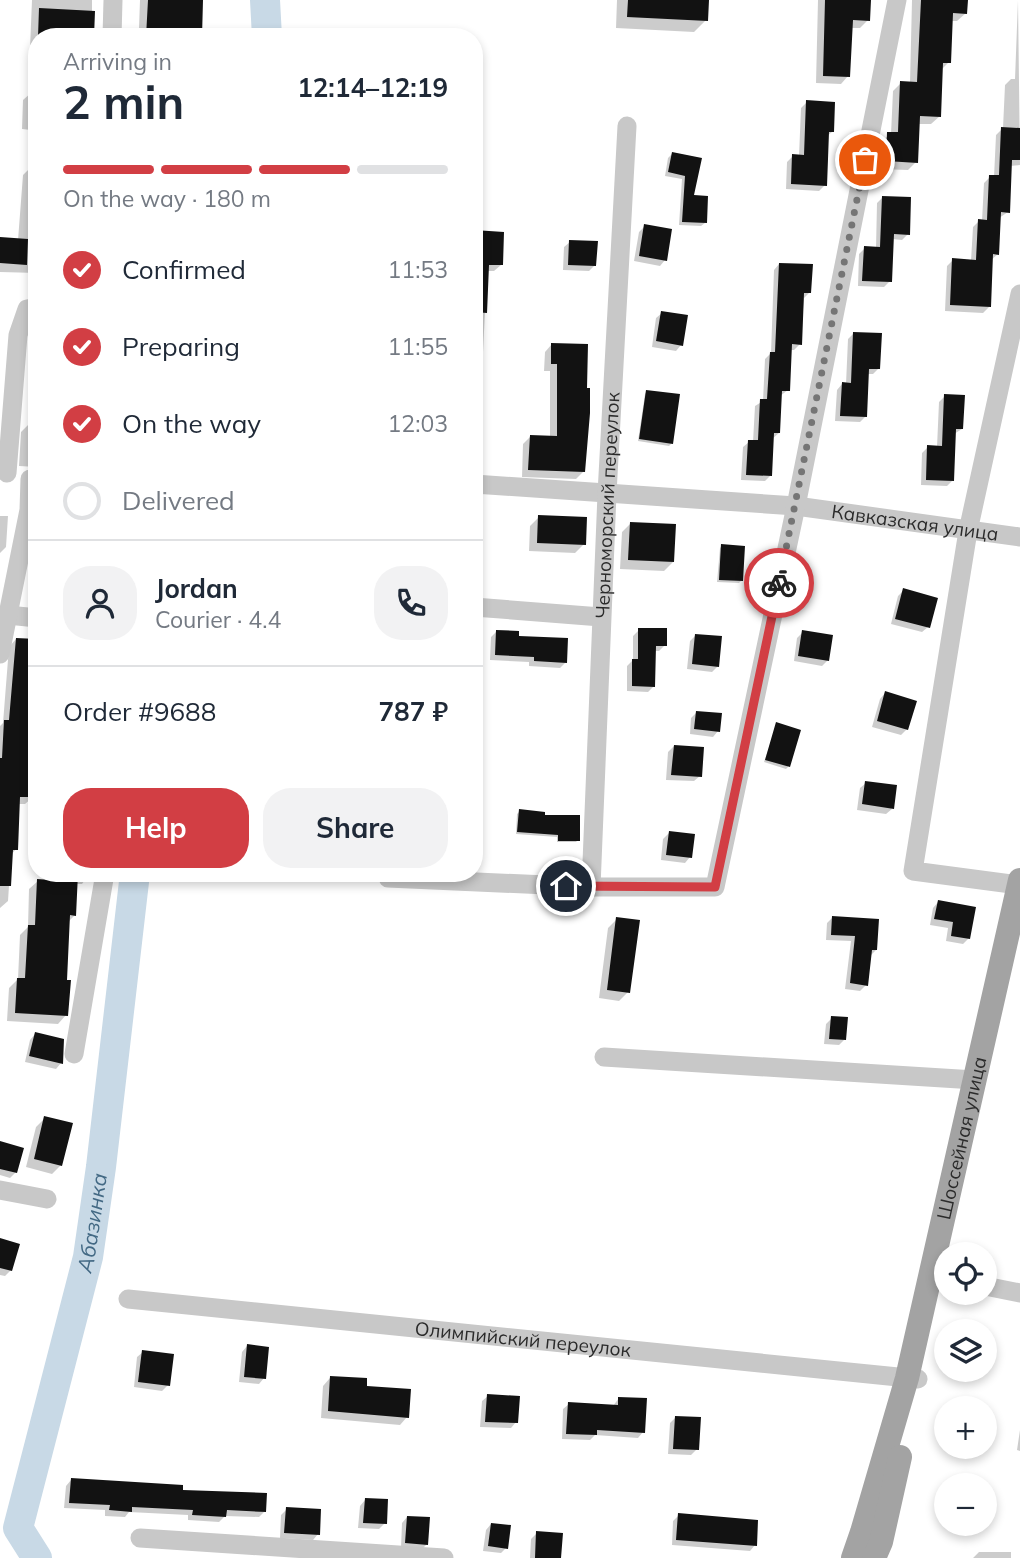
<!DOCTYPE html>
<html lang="en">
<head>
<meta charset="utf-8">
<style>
  :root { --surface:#fff; --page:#f2f2f3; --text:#1f2937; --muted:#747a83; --line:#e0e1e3; --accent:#d23e44 }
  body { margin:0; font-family:Mulish,sans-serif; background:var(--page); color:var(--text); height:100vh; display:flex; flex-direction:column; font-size:26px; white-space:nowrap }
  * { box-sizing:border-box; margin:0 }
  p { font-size:23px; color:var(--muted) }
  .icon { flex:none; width:38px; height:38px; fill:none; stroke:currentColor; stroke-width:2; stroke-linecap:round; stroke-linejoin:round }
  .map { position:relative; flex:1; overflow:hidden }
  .side { position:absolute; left:28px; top:28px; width:455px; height:854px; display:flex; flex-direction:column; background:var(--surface); border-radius:28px; box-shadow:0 4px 10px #0003 }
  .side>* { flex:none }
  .tools { position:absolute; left:934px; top:1242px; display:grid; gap:14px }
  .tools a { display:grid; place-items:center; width:63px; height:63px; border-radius:50%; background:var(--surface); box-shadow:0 4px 10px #0003; font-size:35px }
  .pin { position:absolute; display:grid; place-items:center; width:60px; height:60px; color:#fff; margin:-30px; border:4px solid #fff; border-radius:50%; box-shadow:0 2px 7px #0007 }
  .courier { position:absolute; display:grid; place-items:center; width:70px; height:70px; margin:-35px; border:5px solid #d23e44; border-radius:50%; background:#fff; color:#222; box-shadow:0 2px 9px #0007 }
  .headline em { font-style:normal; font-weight:700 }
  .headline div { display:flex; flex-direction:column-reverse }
  .headline { display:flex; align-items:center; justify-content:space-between; height:119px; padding:0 35px }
  h1 { font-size:46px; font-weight:700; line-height:52px }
  .bar { display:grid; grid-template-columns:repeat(4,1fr); gap:10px 7px; align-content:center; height:84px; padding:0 35px }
  .bar i { height:9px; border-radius:5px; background:var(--line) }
  .bar .on { background:var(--accent) }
  .bar p { grid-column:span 4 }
  .line { display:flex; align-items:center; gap:18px; padding:0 35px; border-top:2px solid var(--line) }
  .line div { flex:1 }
  .round { display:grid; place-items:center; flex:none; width:74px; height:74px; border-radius:28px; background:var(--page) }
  ol { padding:0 35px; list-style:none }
  li { display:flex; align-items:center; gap:21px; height:77px }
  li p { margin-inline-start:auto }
  li .icon { padding:7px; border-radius:50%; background:var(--accent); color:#fff; stroke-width:4 }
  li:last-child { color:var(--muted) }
  li i { width:38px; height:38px; border:4px solid var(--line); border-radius:50% }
  .primary-button { display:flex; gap:14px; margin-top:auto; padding:14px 35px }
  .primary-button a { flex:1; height:80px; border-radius:28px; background:var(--accent); color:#fff; font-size:28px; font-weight:700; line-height:80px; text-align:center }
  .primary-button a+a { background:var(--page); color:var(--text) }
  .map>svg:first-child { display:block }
  .shadow { fill:#0003 }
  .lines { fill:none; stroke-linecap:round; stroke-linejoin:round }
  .river { stroke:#c8d9e6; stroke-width:30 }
  .building { fill:#121212 }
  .minor { stroke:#c8c8c8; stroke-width:19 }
  .major { stroke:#a3a3a3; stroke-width:24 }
  .done { stroke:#757575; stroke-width:7; stroke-dasharray:0 12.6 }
  .route { stroke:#d23e44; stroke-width:9 }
  .labels { text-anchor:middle; stroke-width:7; stroke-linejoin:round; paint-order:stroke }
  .street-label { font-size:19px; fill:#2b2b2b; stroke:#fff }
  .water-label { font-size:21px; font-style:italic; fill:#436984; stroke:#fff }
</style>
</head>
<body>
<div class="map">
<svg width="1020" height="1558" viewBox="0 0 1020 1558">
  <rect width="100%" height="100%" fill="#fff"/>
  <path class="shadow" d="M32,0H92V37H37V273L0,272V239L18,240L23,175L29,169L31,130L22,129L23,100L32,92L34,48H30Z
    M140,0H202L200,31H205L204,37H131L139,28Z
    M617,0H707L706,20L694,32L616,28Z
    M818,0H869L868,20L860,28H851L848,76L841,84L816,83Z
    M912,0H966V13L957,21H951L949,62L941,70L940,116L931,124H918L916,162L908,170L879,169L880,142L891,134L893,91L901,83H910Z
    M1018,0L1020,165L1010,166L1008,212L999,218L998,254L991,260L989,307L983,313L945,311L947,266L953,260L971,261L973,227L979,221H982L984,183L990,177H994L996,135L1003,128L1005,85L1011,79H1015Z
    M807,102L832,132L827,136L825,185L819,191L786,189L787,162L793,156H799L801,108Z
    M672,154L700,159L692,196L705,223L701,226L679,225L682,179L665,176L668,158Z
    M883,197L908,234L902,240L892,239L890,281L884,287L858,286L859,254L865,248H876L877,203Z
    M645,226L665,260L660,266L634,261L639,232Z
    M474,232L501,265L494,271H487L480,413L474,419Z
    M570,242L595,265L589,271L563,270L564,247Z
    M779,264L809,293L804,298L800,344L794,350H790L788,390L780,396L779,433L772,439L771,475L765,481L741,480L743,447L749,442H753L755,406L763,401L765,359L771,353L774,270Z
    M662,313L681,345L676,351L652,347L656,318Z
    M37,324V363L30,362L31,329Z
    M854,333L879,368L873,374H867L865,417L860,422L835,421L837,390L842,384H846L848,339Z
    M552,344L586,345L584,471L576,479L522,477L523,444L531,436L550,437V371H544L545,352Z
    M647,391L672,443L669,446L638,441L645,394Z
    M945,396L962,429L954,434L952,481L947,486L921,485L922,453L928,447H937L939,402Z
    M30,423L37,424V467L19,466L21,432Z
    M0,516H8L6,547L0,553Z
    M539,517L584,544L575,553L529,551L530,526Z
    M631,523L673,562L664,571L620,569L622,532Z
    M722,546L741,581L739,583L717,582L720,548Z
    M904,590L928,627L922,632L891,624L898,596Z
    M639,630L665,645L659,651H654V686L648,692L627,691V666L633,660V636Z
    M496,632L566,662L560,668L529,666V662L490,660L491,637Z
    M803,632L828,660L822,666L794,661L797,638Z
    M695,636L718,666L712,672L687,669L690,641Z
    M16,639L37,640V712L33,797L25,804H18L16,849L11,855L8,901L0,908V726L3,723L9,647Z
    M885,693L907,729L901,735L872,727L880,699Z
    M697,712L718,731L713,737L690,734L691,718Z
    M777,724L788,767L786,769L764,762Z
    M674,746L700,776L694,781L666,780L668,752Z
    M866,783L892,809L886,814L857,810L860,788Z
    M520,811L543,816L578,840L576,842H557V837L516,834L517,814Z
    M669,833L690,857L685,863L661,860L663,839Z
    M44,873H90L82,884H76L75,915L68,922L66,1015L58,1024L7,1021L9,988L18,979L20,935L28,927L29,889L38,881H44Z
    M938,902L969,938L963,944L946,941L948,928L930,925L933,908Z
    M832,918L876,950L870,956L866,985L860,991L845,989L851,941L826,940L827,923Z
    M617,919L628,992L619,1001L599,998L608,928Z
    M832,1018L844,1040L839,1045L824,1044L826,1024Z
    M35,1034L61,1063L56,1069L25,1062L30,1040Z
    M45,1118L61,1165L52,1174L26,1167L36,1127Z
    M0,1145L16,1172L10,1178L0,1175Z
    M0,1240L11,1270L5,1276L0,1275Z
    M247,1346L264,1378L259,1384L239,1382L242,1352Z
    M143,1352L168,1385L162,1391L134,1387L137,1357Z
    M330,1378L365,1388L407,1417L400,1425L321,1418L323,1386Z
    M488,1396L516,1422L511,1428L480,1427L482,1401Z
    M619,1398L643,1432L638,1438L595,1435L590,1440L562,1439L563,1409L569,1404L613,1406Z
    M675,1418L697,1449L691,1455L668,1454L670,1423Z
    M1020,1430V1451L1017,1450Z
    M71,1480L181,1492L264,1512L259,1517L225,1516L219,1522L188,1520V1515L129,1512L125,1517L105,1516V1510L64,1508L66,1486Z
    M365,1500L385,1523L379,1529L358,1528L360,1506Z
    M287,1509L318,1534L313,1540L280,1538L281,1515Z
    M679,1515L755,1545L750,1551L672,1545L673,1521Z
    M407,1517L427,1544L421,1550L401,1548L402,1523Z
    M491,1524L506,1548L501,1553L483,1551L486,1530Z
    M537,1533L559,1558H530L531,1539Z
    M979,1552H1011V1558H973Z"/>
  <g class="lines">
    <g class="river">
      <path d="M265,0L267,37"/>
      <path id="s1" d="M37,1558L18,1528L88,1257L101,1167L135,873"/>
    </g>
  </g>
  <path class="building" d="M148,0H203L202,37H146Z
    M628,0H709L708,21L627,17Z
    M825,0H871L870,21L853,20L850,77L823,76Z
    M921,0H968L967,14L953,13L951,63H943L941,117L920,116L918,163L886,161L887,132H898L900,81L917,82Z
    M39,8L95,11L94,37H38Z
    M806,100L835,102L834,132H829L827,186L791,184L792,154L804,155Z
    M1001,127L1020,128V160H1012L1010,213L1001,212L999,255L993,254L991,307L950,305L952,258L976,260L978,219L987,220L989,175H999Z
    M672,152L702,158L694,195L708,196L707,223L682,222L685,176L668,172Z
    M882,196L911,197L910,235L894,234L892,282L862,281L864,246L880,247Z
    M644,224L672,229L667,261L639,256Z
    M474,230L504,232L503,265H489L487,313L474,312Z
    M0,237L28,239L27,265L0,263Z
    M569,240L598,241L596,266L568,265Z
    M779,263L813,264L811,293H804L802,345L792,344L790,391H782L780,433H774L772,476L746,475L748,440H758L760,399H767L770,352H775Z
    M661,311L688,315L683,346L656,341Z
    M853,332L882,333L880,369H869L867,417L840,416L842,382L851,383Z
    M551,343L588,344L587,388H590V413L585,472L528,470L530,435L557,436V364H551Z
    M646,390L680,394L673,444L639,439Z
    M944,394L965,395L963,429H956L954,481L926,480L927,445L942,446Z
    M538,515L587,517L586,545L537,543Z
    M630,522L676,524L674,562L628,560Z
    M721,544L745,546L743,581L719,580Z
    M903,588L938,598L930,628L895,619Z
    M638,628H667V646H656L655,687L632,686V659H638Z
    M496,630L519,631V636L568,638L567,663L534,661V657L495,655Z
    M802,630L833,635L829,661L798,656Z
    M695,634L722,636L719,667L692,664Z
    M16,638L37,639L34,797H20L18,850H13L11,886H0V758H2L4,720H9Z
    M885,691L917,701L908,730L877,721Z
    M696,711L722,713L720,732L694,729Z
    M776,722L801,730L790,767L765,760Z
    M674,745L704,747L702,777L671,775Z
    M865,781L897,785L894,809L862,804Z
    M519,809L545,812V815H580V841H558V835L517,832Z
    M669,831L695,834L692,858L666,855Z
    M51,873H78L76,916L70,915L67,980H71L68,1016L15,1013L17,978H25L28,925H35L37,879L51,880Z
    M938,900L976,907L970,939L951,936L953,922L934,919Z
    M832,916L879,919L877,950H872L868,986L850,983L855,936L831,935Z
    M616,917L640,920L630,993L607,990Z
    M831,1016L848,1017L846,1040L829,1039Z
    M35,1032L64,1039L63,1064L29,1056Z
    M44,1116L73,1123L62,1166L34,1159Z
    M0,1141L24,1148L17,1173L0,1169Z
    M0,1238L20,1244L12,1271L0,1268Z
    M247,1344L269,1347L266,1379L244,1377Z
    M142,1350L174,1354L170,1386L138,1382Z
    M330,1376L367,1378V1386L411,1389L409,1418L328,1411Z
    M487,1394L520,1396L518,1423L485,1422Z
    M618,1397L647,1398L645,1433L597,1430V1435L566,1434L568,1402L618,1405Z
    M675,1416L701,1417L699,1450L673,1449Z
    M71,1478L183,1485V1490L267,1493L266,1512L227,1510L226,1517L192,1515L193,1510L132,1507V1512L109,1510L110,1505L69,1503Z
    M365,1498L388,1499L387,1524L363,1523Z
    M286,1507L321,1509L320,1535L284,1533Z
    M678,1513L758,1520L757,1546L676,1540Z
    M407,1516L430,1517L428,1545L405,1543Z
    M491,1523L511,1525L508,1549L488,1546Z
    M536,1531L563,1533L561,1558H535Z"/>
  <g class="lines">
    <g class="minor">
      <path d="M112,37L113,0"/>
      <path d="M7,473L18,335L27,309L37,307"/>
      <path id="s2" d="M474,484L796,506L1020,537"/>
      <path d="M474,607L601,617"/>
      <path d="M8,615L37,618"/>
      <path d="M0,654L29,510L30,479"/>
      <path d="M388,878L591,887H715L796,506L897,0"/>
      <path d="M1019,885L913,871L968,531L1020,294"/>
      <path id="s3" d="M591,887L607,494L627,126"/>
      <path d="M74,1054L105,873"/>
      <path d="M604,1057L975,1080"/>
      <path d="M0,1190L47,1199"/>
      <path d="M985,1286L1020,1293"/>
      <path id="s4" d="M128,1299L918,1379"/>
      <path d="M140,1538L444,1558"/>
    </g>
    <g class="major">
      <path id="s5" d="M853,1558L862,1532L907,1378L1020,880"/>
      <path d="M874,1558L881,1542L900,1457"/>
    </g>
  </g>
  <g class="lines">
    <path class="done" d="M779,583L865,160"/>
    <path class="route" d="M566,886L715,887L779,583"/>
  </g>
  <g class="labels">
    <g class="street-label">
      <text dy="7" stroke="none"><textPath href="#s3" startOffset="382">Черноморский переулок</textPath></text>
      <text dy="7" stroke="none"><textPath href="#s2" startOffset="443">Кавказская улица</textPath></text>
      <text dy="7" stroke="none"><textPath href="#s5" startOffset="434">Шоссейная улица</textPath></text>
      <text dy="7" stroke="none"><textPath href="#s4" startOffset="397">Олимпийский переулок</textPath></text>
    </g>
    <g class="water-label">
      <text dy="7" stroke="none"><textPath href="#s1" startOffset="350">Абазинка</textPath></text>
    </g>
  </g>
</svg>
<div class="tools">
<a><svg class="icon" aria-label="locate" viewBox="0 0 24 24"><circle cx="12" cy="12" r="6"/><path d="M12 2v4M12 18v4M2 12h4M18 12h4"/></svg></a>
<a><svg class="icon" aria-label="layers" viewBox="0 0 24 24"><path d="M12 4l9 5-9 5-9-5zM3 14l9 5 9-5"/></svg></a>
<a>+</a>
<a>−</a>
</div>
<div class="pin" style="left:865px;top:160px;background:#ea580c"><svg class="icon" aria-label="bag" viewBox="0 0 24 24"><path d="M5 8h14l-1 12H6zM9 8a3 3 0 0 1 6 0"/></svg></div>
<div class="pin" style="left:566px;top:886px;background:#1f2937"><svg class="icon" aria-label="home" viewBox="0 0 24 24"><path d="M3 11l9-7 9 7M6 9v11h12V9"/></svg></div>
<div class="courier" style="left:779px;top:583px"><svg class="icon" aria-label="bike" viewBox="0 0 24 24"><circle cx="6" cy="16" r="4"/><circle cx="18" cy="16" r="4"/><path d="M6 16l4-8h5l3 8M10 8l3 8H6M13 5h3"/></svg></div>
<section class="side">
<div class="headline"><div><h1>2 min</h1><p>Arriving in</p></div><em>12:14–12:19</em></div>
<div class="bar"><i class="on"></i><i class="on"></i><i class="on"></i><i></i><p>On the way · 180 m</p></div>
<ol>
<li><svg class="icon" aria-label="check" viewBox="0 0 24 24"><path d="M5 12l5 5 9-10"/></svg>Confirmed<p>11:53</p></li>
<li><svg class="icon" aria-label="check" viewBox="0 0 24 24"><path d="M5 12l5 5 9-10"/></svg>Preparing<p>11:55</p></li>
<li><svg class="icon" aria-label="check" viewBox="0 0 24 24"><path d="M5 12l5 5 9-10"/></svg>On the way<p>12:03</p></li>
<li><i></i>Delivered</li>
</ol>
<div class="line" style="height:126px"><a class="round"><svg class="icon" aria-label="person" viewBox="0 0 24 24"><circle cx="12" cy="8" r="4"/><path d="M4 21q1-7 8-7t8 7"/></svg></a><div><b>Jordan</b><p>Courier · 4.4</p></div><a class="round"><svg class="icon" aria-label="phone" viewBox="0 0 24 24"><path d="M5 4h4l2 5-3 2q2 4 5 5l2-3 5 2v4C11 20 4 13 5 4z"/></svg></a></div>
<div class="line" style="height:91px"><div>Order #9688</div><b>787 ₽</b></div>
<div class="primary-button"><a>Help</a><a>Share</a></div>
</section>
</div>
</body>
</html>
